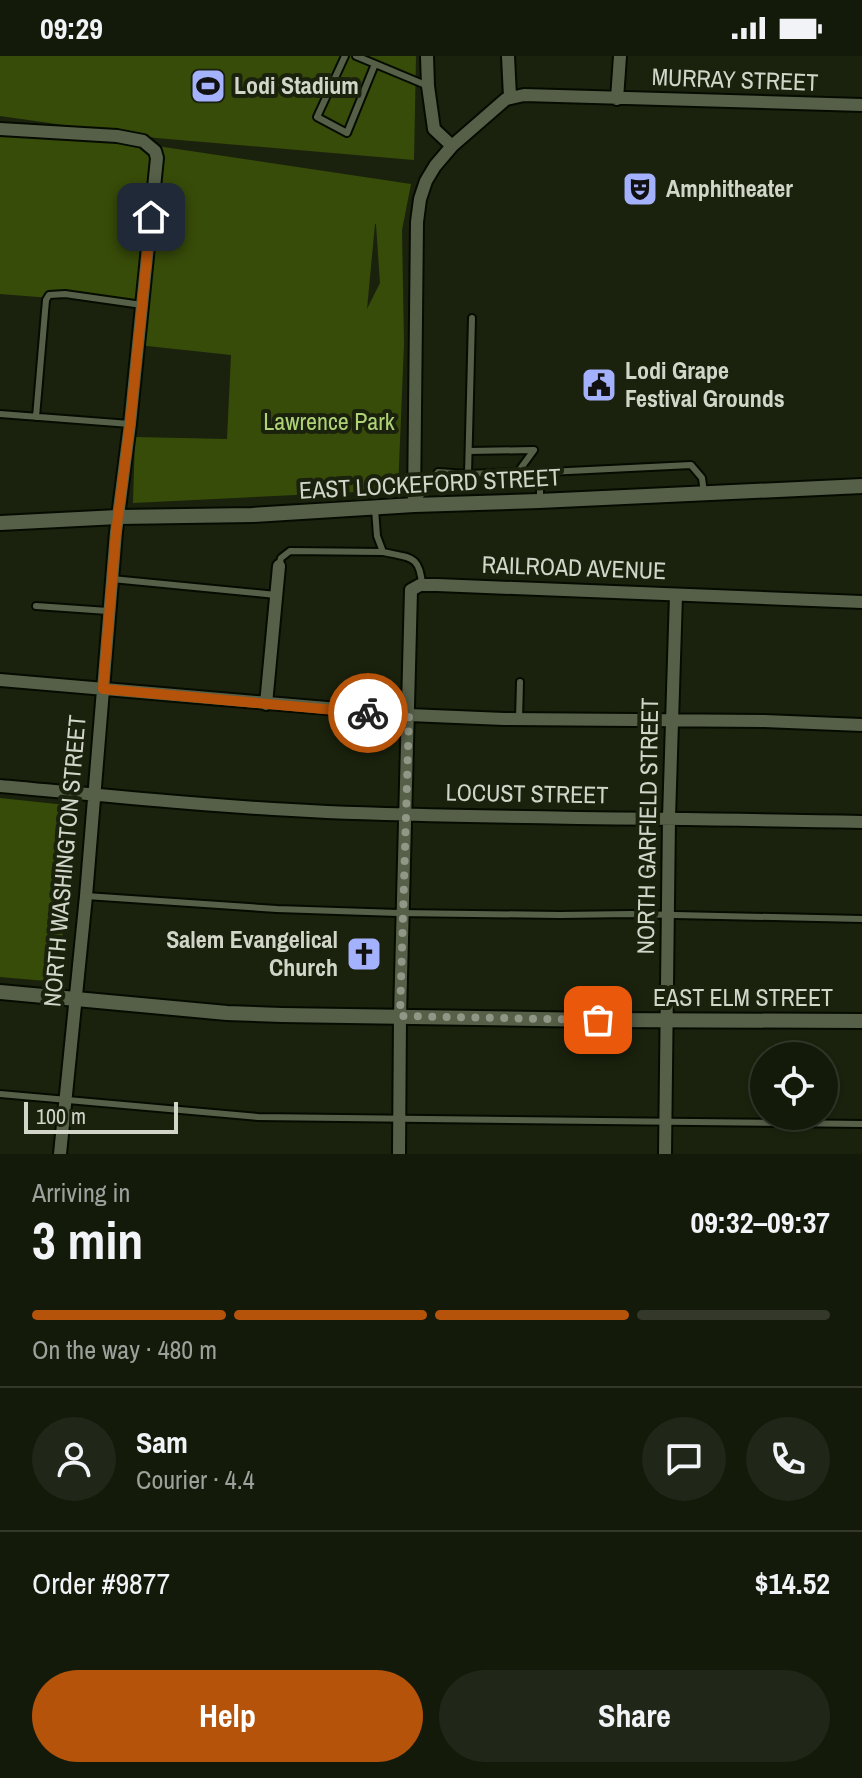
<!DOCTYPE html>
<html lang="en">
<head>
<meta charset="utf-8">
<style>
  :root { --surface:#141a0a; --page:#212718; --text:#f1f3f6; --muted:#9da19c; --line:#33382b; --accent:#b45309 }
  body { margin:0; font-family:"Archivo Narrow",sans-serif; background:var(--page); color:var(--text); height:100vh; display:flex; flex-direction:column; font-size:30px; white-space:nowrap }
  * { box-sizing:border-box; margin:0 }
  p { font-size:26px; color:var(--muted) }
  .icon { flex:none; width:44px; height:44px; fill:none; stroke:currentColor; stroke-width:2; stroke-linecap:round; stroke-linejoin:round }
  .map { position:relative; height:1098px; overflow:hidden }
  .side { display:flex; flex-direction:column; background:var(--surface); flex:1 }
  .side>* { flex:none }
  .controls { position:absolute; left:750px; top:986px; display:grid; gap:16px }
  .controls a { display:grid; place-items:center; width:88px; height:88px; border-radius:50%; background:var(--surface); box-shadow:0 2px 6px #0004,0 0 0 2px var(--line); font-size:40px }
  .scale { position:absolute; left:24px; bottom:20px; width:154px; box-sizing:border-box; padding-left:8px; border:4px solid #d1d6c9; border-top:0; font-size:22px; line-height:28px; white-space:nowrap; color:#d1d6c9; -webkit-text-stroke:6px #1a220d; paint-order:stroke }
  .pin { position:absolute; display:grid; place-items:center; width:68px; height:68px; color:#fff; margin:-34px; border-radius:16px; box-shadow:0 4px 12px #0006 }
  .courier { position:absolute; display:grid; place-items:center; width:80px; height:80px; margin:-40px; border:6px solid #b45309; border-radius:50%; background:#fff; color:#222; box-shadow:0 2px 10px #0007 }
  .overview em { font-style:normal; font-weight:700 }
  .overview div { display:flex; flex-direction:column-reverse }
  .overview { display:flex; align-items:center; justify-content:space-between; height:136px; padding:0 32px }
  h1 { font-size:52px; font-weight:700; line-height:60px }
  .bar { display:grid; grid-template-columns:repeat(4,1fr); gap:12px 8px; align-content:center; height:96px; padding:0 32px }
  .bar i { height:10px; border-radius:6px; background:var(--line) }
  .bar .selected { background:var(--accent) }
  .bar p { grid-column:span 4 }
  .line { display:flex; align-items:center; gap:20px; padding:0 32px; border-top:2px solid var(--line) }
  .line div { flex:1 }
  .round { display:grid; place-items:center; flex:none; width:84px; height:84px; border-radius:42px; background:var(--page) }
  .button { display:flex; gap:16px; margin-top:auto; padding:16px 32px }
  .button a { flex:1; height:92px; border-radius:48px; background:var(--accent); color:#fff; font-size:32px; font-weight:700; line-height:92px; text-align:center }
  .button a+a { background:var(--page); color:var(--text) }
  .status { display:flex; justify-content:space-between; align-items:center; height:56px; padding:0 40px; background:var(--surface); direction:ltr }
  .status svg { height:22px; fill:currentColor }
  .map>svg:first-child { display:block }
  .green { fill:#384c09; fill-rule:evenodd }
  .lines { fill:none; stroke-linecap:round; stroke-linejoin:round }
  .service-casing { stroke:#060b00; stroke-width:10 }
  .minor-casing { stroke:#060b00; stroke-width:16 }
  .tertiary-casing { stroke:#060b00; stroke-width:18 }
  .service { stroke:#566048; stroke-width:6 }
  .minor { stroke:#566048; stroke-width:12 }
  .tertiary { stroke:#566048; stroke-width:14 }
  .done { stroke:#919787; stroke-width:8; stroke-dasharray:0 14.4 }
  .route { stroke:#b45309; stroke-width:10 }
  .labels { text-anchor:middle; stroke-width:8; stroke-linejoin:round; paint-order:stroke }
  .street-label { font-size:24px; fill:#d1d6c9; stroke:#1a220d }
  .poi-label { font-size:24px; font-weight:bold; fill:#d1d6c9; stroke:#1a220d; text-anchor:start }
  .park-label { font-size:24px; fill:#afd276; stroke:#1a220d }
</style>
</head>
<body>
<div class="status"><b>09:29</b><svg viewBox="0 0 49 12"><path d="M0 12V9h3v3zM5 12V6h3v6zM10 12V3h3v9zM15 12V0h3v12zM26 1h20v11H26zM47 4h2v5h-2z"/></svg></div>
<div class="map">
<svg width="862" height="1098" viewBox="0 0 862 1098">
  <rect width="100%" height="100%" fill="#1a220d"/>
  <path class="green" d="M0,0H416L414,104L156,82L0,60Z
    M0,74L150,89L411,128L402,174L404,288L398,434L133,447L135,381L227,383L231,299L138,289L140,249L0,238ZM376,168L380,227L367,253L375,168Z
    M0,742L75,750L58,926L0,921Z"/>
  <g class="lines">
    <defs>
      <path id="service" d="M345,0L317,61L347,77L375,8
        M356,0L428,30
        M0,358L130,368
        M36,361L46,244L49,239L65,238L142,249
        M468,418L518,416L534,394L469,395
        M540,443V430L548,416L691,409L702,422L704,437
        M416,446L438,416L468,418L472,262
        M375,453L377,480L383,496C409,502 420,498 422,529
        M279,510L281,502L290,495L383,496
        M112,523L276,539
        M36,550L108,555
        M519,663L520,626
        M86,840L277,853L398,857L560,859L631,858L862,863
        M0,1038L258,1061L862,1068"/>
      <path id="minor" d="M427,0L428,30L434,73L452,90
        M508,0L510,41
        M617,43L620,0
        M0,73L117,80L143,85L155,95L157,102L130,368L116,476L86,840L60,1098
        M414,449L417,166L420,143L426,125L435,110L452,90L506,43L524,39L862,49
        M0,624L409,659L504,663L764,665L862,669
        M266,648L279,510
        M0,730C109,740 218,751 327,756C505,763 684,762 862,766
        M399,1098L400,960L411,534L420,529H437L862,546
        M665,1098L669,762L676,539"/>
      <path id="tertiary" d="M0,467L118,461L252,459L414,449L539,445L862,430
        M0,936L227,957L282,959L598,964L862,965"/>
    </defs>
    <use href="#service" class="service-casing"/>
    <use href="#minor" class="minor-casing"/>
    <use href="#tertiary" class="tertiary-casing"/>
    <use href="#service" class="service"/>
    <use href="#minor" class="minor"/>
    <use href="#tertiary" class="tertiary"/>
  </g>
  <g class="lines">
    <path class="done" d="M368,657L409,659L400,960L598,964"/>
    <path class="route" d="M151,161L130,368L116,476L103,633L368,657"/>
  </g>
  <defs>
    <symbol id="stadium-square" viewBox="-11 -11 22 22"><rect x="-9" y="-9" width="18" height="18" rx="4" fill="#a4b1fc" stroke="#1a220d"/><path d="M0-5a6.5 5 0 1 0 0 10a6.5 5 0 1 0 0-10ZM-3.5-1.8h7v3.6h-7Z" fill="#111"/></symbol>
    <symbol id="theatre-square" viewBox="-11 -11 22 22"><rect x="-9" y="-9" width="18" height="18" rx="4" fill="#a4b1fc" stroke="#1a220d"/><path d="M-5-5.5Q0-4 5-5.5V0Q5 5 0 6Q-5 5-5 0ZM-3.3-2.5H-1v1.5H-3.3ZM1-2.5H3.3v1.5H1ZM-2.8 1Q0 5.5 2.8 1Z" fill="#111"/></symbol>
    <symbol id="civic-square" viewBox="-11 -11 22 22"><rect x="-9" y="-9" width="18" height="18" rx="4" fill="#a4b1fc" stroke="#1a220d"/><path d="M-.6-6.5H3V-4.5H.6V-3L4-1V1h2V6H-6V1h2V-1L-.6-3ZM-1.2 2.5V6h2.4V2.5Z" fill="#111"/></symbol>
    <symbol id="church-square" viewBox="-11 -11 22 22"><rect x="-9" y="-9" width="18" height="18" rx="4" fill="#a4b1fc" stroke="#1a220d"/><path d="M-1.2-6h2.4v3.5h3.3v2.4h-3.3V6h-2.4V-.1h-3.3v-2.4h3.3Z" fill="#111"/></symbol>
  </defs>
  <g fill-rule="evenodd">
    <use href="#stadium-square" x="188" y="10" width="40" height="40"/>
    <use href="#theatre-square" x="620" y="113" width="40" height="40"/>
    <use href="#civic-square" x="579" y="309" width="40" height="40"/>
    <use href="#church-square" x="344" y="878" width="40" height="40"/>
  </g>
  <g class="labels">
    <g class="street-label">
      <text transform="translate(735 24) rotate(2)" y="8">MURRAY STREET</text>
      <text transform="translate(430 428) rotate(-3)" y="8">EAST LOCKEFORD STREET</text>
      <text transform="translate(574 512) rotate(2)" y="8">RAILROAD AVENUE</text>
      <text transform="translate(527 738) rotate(1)" y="8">LOCUST STREET</text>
      <text transform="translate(648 770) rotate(-89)" y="8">NORTH GARFIELD STREET</text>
      <text transform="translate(65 805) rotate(-85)" y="8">NORTH WASHINGTON STREET</text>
      <text x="743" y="950">EAST ELM STREET</text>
    </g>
    <g class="poi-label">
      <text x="234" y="38">Lodi Stadium</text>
      <text x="666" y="141">Amphitheater</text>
      <text x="625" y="323">Lodi Grape<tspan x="625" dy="28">Festival Grounds</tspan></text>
      <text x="338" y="892" text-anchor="end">Salem Evangelical<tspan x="338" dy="28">Church</tspan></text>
    </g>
    <g class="park-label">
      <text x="329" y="374">Lawrence Park</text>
    </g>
  </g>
</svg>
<div class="controls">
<a><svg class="icon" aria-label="locate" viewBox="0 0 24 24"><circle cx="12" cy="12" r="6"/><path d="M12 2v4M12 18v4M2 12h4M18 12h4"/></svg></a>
</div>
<div class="scale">100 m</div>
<div class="pin" style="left:598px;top:964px;background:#ea580c"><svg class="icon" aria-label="bag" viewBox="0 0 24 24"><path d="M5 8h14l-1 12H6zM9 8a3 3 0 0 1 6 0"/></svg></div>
<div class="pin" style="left:151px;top:161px;background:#1f2937"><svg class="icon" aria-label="home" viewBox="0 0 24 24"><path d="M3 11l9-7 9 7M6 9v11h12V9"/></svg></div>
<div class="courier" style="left:368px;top:657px"><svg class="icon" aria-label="bike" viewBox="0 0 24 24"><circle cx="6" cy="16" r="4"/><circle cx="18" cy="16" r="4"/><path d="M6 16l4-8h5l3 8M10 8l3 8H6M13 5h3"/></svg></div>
</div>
<section class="side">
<div class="overview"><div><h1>3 min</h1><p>Arriving in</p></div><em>09:32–09:37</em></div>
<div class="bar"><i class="selected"></i><i class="selected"></i><i class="selected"></i><i></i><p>On the way · 480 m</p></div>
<div class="line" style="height:144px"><a class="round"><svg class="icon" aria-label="person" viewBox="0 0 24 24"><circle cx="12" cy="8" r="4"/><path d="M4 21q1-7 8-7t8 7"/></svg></a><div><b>Sam</b><p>Courier · 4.4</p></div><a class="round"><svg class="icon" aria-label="chat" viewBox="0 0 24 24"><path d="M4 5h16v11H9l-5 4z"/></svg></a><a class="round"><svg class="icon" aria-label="phone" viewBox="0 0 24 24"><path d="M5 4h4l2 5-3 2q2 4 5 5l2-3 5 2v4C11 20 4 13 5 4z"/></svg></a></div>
<div class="line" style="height:104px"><div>Order #9877</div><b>$14.52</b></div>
<div class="button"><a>Help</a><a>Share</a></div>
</section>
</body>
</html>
